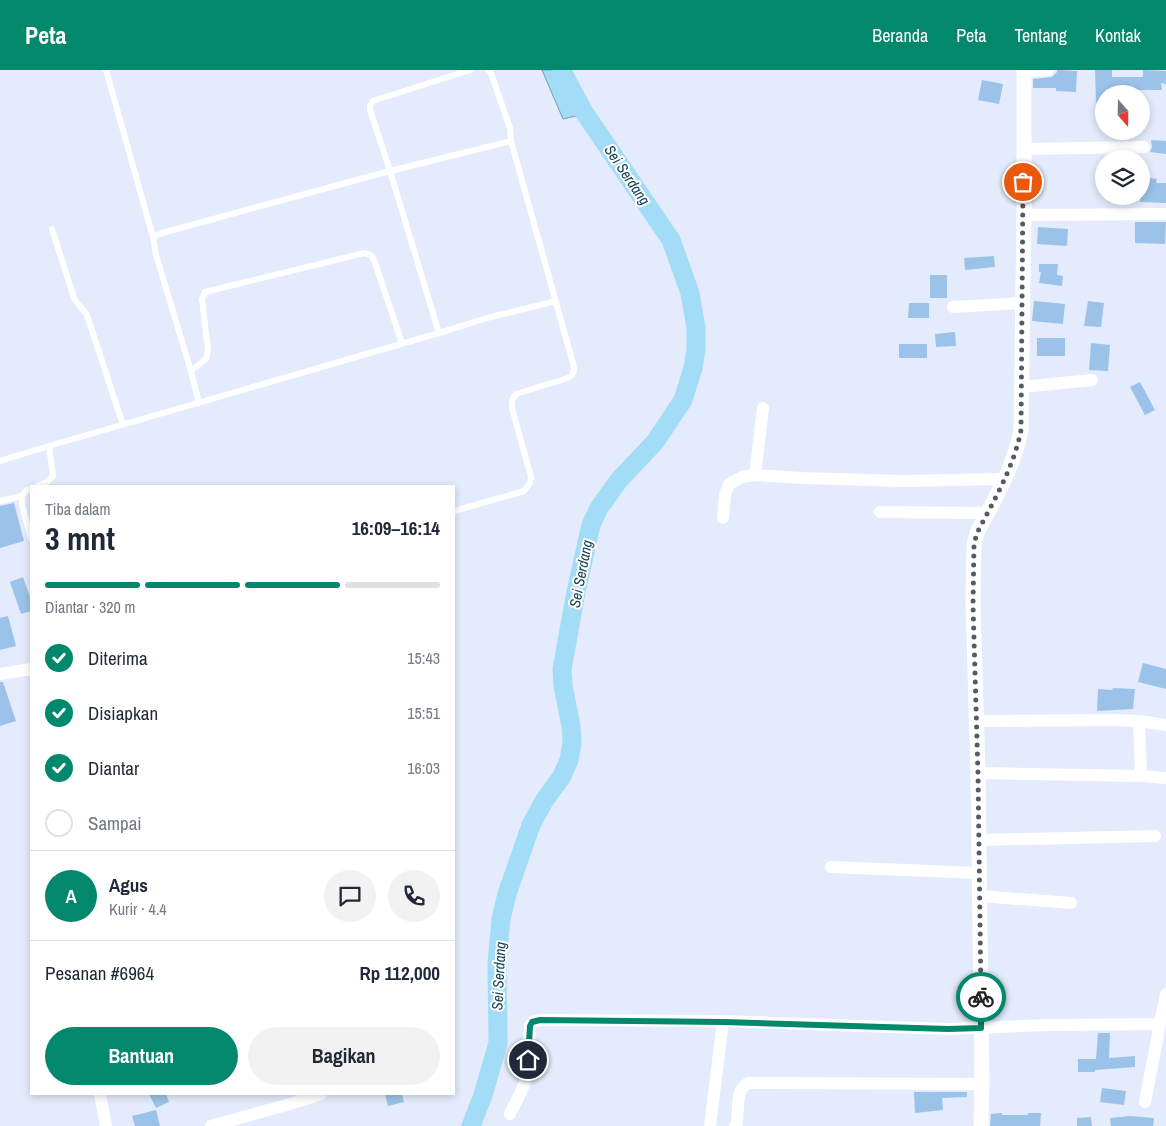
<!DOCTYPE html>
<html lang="id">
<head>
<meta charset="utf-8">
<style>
  :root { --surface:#fff; --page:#f2f2f3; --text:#1f2937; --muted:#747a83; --line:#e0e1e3; --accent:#02886c }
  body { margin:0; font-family:"Archivo Narrow",sans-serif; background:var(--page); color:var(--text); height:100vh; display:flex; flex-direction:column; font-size:19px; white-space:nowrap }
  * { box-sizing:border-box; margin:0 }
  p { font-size:16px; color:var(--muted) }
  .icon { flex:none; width:28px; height:28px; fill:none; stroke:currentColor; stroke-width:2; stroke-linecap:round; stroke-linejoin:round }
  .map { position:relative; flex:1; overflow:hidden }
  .sheet { position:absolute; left:30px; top:415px; width:425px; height:610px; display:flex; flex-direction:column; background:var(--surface); border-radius:0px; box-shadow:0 2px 8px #0003 }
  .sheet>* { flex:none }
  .needle { width:32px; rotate:160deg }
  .fabs { position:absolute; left:1095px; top:15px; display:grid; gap:10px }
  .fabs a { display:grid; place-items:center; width:55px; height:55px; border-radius:50%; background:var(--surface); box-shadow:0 2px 8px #0003; font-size:25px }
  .pin { position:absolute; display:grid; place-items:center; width:42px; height:42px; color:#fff; margin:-21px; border:2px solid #fff; border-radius:50%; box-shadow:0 1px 5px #0007 }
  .courier { position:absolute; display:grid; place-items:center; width:50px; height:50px; margin:-25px; border:4px solid #02886c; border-radius:50%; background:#fff; color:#222; box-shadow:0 1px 6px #0007 }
  .head em { font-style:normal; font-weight:800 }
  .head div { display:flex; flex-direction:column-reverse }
  .head { display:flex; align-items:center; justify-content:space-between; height:85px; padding:0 15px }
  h1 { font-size:32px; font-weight:800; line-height:38px }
  .bar { display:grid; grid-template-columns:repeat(4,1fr); gap:8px 5px; align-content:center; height:60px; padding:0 15px }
  .bar i { height:6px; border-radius:4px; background:var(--line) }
  .bar .active { background:var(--accent) }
  .bar p { grid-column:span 4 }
  .line { display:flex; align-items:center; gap:12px; padding:0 15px; border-top:1px solid var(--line) }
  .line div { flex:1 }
  .round { display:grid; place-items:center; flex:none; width:52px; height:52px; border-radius:26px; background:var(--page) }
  ol { padding:0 15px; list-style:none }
  li { display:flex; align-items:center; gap:15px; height:55px }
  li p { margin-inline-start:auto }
  li .icon { padding:5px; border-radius:50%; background:var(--accent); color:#fff; stroke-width:4 }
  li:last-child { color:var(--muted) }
  li i { width:28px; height:28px; border:2px solid var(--line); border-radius:50% }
  .cta { display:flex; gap:10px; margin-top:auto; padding:10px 15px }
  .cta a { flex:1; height:58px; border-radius:30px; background:var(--accent); color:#fff; font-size:20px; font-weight:800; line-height:58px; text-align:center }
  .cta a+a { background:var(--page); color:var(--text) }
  header { display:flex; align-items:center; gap:30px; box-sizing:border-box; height:70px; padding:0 25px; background:var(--accent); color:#fff }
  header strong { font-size:24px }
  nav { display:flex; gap:28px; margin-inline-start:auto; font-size:18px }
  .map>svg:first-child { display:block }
  .water { fill:#a3dcf7; stroke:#759eb3 }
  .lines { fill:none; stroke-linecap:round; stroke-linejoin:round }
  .river { stroke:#a3dcf7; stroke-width:19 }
  .building { fill:#9bc3e9 }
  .service { stroke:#fff; stroke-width:6 }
  .minor { stroke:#fff; stroke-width:12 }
  .tertiary { stroke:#fff; stroke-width:15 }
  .done { stroke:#555a65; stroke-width:5; stroke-dasharray:0 9 }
  .route { stroke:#02886c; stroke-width:6 }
  .labels { text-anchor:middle; stroke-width:4; stroke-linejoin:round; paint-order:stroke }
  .water-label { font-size:15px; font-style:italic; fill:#144457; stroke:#fff }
</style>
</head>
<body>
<header>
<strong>Peta</strong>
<nav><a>Beranda</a><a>Peta</a><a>Tentang</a><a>Kontak</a></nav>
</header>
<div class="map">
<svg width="1166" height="1056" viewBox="0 0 1166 1056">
  <rect width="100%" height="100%" fill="#e3ebfc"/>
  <path class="water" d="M542,0H571L593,42L563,49Z"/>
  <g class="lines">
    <path class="river" d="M471,1056L483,1025L498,973L497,893L501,849L507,824L531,755L544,731L562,706L569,690L572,673L571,656L563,616L562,599L576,522L591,455L599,438L619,410L655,372L683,330L693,298L696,280V258L690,223L671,170L584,42L561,0"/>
  </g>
  <path class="building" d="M1057,0L1077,1L1076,22L1056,21V18H1033V9L1052,7L1057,2Z
    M1095,0H1112V7H1143V0L1166,1V14L1161,13L1162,20H1139V24H1104V33H1096Z
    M982,10L1003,14L999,34L978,30Z
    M1113,61H1131L1132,69H1114Z
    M1151,70L1166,71V84L1150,82L1152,77Z
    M1143,107L1157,109L1156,113H1166V133L1140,132Z
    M1135,152H1166L1165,174L1135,173Z
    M1038,157L1068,159L1067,176L1037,174Z
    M994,186L995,197L965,200L964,188Z
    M1039,194H1058L1057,205L1063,206L1062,216L1039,213L1041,202H1039Z
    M930,205H947V228H930Z
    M1034,231L1065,234L1063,254L1032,251Z
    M1088,231L1104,233L1101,257L1084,256Z
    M909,233H929V248H908Z
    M955,262L956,276L936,277L935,264Z
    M1037,268H1065V286H1037Z
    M1091,273L1110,275L1108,301L1089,300Z
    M899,274H927V288H899Z
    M1140,312L1155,340L1145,345L1130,317Z
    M14,433L24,471L0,478V436Z
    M23,507L31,530V541L21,544L10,512Z
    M8,546L16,576L0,580V548Z
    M1143,593L1166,599V619L1138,612Z
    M0,612H3L16,651L0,656Z
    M1113,618L1135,619L1133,639L1097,641L1098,619L1112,620Z
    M1098,963H1110L1109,988L1135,986V997L1095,1000V1002H1078V989H1096Z
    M1102,1018L1126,1021L1124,1035L1100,1032Z
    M914,1022H967V1027L942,1028L943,1040L915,1043Z
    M149,1024H166L169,1032L156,1038Z
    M385,1024H402L404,1032L388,1036Z
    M156,1040L160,1056H135L132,1046Z
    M1002,1043V1045H1028V1043H1041L1040,1056H990L991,1044Z
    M1130,1046L1154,1048L1153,1056H1111L1110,1048Z
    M1091,1047L1092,1056H1077V1048Z"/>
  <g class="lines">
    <path class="service" d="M106,0L153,167
      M52,159L74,228C78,235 83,239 87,245L123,355
      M439,263L390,101L370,40V36L373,31L470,0
      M191,301L206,289L208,280L202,229L205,222L364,183L371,185L374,190L402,273
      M199,333L191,301L156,185L153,167L162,163L390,101L511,71
      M0,391L49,376L439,263L487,248L556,231
      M37,416L47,412L53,406L49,376
      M31,419L27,420L22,426V435L31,469
      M0,431L22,426
      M454,441L524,421L530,413L531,407L512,338V330L516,324L568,308C573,306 574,303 574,297L511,71L510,58L491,3L488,0"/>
    <path class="minor" d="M1024,1L1048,0
      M1023,79L1144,77
      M1024,145L1166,144
      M953,237L1022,233
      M1022,317L1092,310
      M755,405L763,338
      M880,442L987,443
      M723,448L725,425L729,414L742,407L755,405L802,408L902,411L1004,409
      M0,604L31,599
      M976,651L1113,650L1139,651L1166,655
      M978,703L1141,706L1139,651
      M1141,706L1166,708
      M979,770L1155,766
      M831,797L979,803
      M980,826L1071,833
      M100,1024L106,1056
      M1145,1032L1160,954
      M510,1044C516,1031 524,1019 527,1005L530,956C532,951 535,951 540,950L723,951L949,959L1047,955L1160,954L1166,924
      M211,1056L290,1034L321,1024
      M710,1056L723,951
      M735,1056L737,1053C739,1039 735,1020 748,1013L982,1014"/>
    <path class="tertiary" d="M981,1056L982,1014L978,703L973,535L974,474L977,463C994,430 1014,397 1021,360L1024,145V0"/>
  </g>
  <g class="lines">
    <path class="done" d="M981,927L978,704L973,535L974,474L977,463C994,430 1014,397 1021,360L1023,112"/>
    <path class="route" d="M528,990L530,956L532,952L540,950L723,952L948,959L981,958V927"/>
  </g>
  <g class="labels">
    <g class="water-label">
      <text transform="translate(627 105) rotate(56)" y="5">Sei Serdang</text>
      <text transform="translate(581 504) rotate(-79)" y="5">Sei Serdang</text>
      <text transform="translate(499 906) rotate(-87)" y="5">Sei Serdang</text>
    </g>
  </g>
</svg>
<div class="fabs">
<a><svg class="needle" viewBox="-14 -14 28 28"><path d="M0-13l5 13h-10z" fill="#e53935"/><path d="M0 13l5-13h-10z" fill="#747a83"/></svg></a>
<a><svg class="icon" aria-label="layers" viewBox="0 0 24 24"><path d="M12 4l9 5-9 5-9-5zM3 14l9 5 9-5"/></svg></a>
</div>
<div class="pin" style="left:1023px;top:112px;background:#ea580c"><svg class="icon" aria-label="bag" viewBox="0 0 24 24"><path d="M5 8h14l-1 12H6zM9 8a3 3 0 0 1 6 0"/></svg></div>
<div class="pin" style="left:528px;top:990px;background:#1f2937"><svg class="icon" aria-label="home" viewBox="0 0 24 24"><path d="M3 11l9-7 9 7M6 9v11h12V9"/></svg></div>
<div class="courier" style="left:981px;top:927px"><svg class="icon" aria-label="bike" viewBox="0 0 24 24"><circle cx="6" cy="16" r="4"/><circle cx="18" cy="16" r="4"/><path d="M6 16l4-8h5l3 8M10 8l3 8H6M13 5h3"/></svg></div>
<section class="sheet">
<div class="head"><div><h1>3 mnt</h1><p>Tiba dalam</p></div><em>16:09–16:14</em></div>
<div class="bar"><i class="active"></i><i class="active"></i><i class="active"></i><i></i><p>Diantar · 320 m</p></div>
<ol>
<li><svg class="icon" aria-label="check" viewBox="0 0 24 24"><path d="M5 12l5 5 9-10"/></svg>Diterima<p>15:43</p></li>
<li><svg class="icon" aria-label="check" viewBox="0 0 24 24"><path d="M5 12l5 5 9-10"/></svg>Disiapkan<p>15:51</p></li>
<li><svg class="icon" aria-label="check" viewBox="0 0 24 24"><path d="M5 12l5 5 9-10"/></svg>Diantar<p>16:03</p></li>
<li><i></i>Sampai</li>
</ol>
<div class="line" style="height:90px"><b class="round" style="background:var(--accent);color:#fff">A</b><div><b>Agus</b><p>Kurir · 4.4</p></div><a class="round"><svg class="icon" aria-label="chat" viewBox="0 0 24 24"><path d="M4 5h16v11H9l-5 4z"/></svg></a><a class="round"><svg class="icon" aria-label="phone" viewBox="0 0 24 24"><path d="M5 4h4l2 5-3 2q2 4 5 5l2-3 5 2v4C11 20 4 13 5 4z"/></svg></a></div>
<div class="line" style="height:65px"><div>Pesanan #6964</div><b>Rp 112,000</b></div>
<div class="cta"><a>Bantuan</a><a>Bagikan</a></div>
</section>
</div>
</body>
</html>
